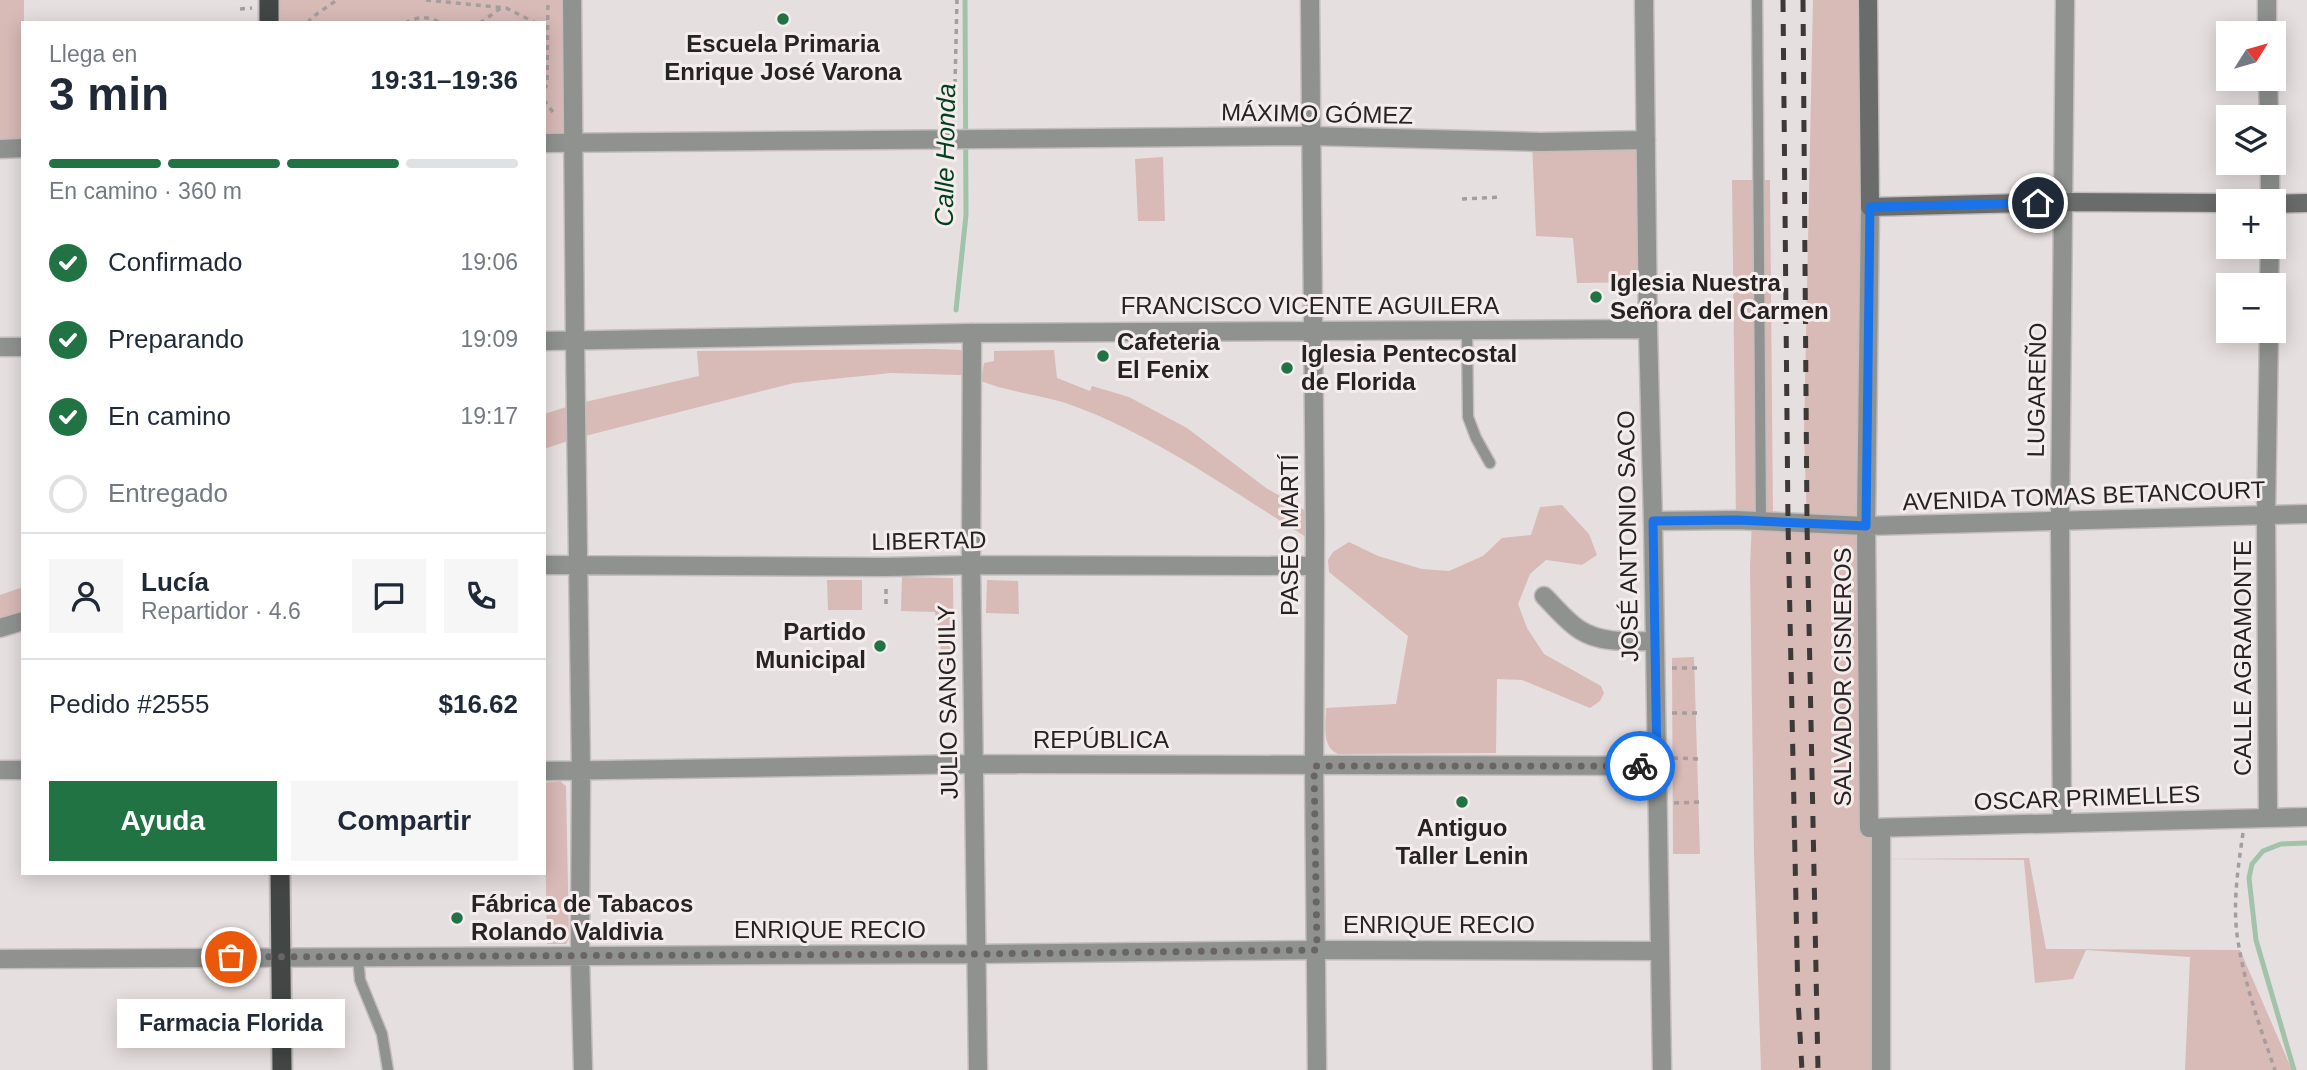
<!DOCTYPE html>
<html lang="es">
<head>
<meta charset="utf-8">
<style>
  :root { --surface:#fff; --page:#f6f6f7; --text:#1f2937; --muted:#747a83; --line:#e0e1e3; --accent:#217344 }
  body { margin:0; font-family:Arial,sans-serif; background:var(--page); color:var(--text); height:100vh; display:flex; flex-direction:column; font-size:26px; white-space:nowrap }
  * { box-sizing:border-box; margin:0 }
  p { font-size:23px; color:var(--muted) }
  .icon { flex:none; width:38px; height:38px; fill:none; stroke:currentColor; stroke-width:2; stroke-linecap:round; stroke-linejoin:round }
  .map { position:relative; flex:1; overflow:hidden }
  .details { position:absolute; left:21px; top:21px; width:525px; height:854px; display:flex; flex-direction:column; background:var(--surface); border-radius:0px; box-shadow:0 4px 18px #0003 }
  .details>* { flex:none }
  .needle { width:46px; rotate:53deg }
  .fabs { position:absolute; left:2216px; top:21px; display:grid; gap:14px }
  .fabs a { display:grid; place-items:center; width:70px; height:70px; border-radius:0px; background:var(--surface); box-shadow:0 4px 18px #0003; font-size:35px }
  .pin { position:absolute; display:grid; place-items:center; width:60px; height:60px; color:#fff; margin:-30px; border:4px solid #fff; border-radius:50%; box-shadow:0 2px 7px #0007 }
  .courier { position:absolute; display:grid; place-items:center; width:70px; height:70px; margin:-35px; border:5px solid #1a73e8; border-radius:50%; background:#fff; color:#222; box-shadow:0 2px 9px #0007 }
  .bubble { position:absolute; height:49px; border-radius:0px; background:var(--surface); box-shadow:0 4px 18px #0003; font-size:23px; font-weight:800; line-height:49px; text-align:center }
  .overview em { font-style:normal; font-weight:800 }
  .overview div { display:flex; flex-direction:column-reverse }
  .overview { display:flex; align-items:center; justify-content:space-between; height:119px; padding:0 28px }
  h1 { font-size:46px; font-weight:800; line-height:52px }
  .bar { display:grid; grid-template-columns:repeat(4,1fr); gap:10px 7px; align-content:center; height:84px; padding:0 28px }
  .bar i { height:9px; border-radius:5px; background:var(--line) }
  .bar .on { background:var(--accent) }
  .bar p { grid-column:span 4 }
  .line { display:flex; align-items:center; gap:18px; padding:0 28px; border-top:2px solid var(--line) }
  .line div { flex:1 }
  .round { display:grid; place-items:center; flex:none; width:74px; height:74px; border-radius:0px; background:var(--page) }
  ol { padding:0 28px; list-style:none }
  li { display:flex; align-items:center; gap:21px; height:77px }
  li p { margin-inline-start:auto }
  li .icon { padding:7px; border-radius:50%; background:var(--accent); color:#fff; stroke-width:4 }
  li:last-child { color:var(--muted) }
  li i { width:38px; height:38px; border:4px solid var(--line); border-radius:50% }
  .action { display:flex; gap:14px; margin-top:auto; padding:14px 28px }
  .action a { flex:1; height:80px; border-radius:0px; background:var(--accent); color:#fff; font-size:28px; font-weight:800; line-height:80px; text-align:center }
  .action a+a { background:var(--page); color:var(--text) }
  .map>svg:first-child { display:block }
  .green { fill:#d8bab7 }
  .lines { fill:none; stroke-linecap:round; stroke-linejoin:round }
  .stream { stroke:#a0c3aa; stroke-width:5 }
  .service-casing { stroke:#c3bdbd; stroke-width:13 }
  .minor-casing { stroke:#c3bdbd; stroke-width:21 }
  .tertiary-casing { stroke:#c3bdbd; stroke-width:21 }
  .secondary-casing { stroke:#c3bdbd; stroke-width:21 }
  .trunk-casing { stroke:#c3bdbd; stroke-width:23 }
  .path { stroke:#a49e9e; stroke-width:3.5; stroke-dasharray:5 5; stroke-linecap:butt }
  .service { stroke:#909290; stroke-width:10 }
  .minor { stroke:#909290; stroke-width:18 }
  .tertiary { stroke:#909290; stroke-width:18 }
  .secondary { stroke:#696c6a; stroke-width:18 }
  .trunk { stroke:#424644; stroke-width:19 }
  .rail { stroke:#3d3939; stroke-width:5; stroke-dasharray:12 12; stroke-linecap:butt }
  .done { stroke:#696565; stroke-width:7; stroke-dasharray:0 12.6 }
  .route { stroke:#1a73e8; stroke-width:9 }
  .poi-dot { fill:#217344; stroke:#f4edec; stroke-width:2.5 }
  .labels { text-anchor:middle; stroke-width:6; stroke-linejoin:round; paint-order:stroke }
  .poi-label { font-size:24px; font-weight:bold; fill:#262323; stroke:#f4edec; text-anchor:start }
  .street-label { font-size:24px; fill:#262323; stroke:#f4edec }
  .water-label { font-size:26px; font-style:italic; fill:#003f1f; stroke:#f4edec }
</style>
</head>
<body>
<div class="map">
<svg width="2307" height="1070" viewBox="0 0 2307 1070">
  <rect width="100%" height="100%" fill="#e6dfdf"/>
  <path class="green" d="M0,0H24L23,147L0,148Z
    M269,0H572L573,143H544V23H269Z
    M1813,0H1868L1875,859L2029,858L2046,949L2240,950L2292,1070H2185L2190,957L2086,950L2073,979L2035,983L2024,860L1875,859L1881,1070H1761L1754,854L1750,566L1752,521L1736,520L1732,180H1770L1773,520L1807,523L1804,434Z
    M1646,140L1648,282L1577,283L1573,238L1536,236L1532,142Z
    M1163,157L1165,221H1138L1135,159Z
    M935,349L961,350L964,356L962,375L891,373L794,383L577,438L544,449V414L576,404L699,376L697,351Z
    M1054,350L1057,378L1090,391L1092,386L1129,397L1187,428L1266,488L1306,511V537C1232,491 1155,436 1074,406C1044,395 1011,393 981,381L984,363L994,361V351Z
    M1562,505L1589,534L1597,555L1582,565L1546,560L1530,574L1518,604L1527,628L1544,654L1601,686L1604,693L1600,701L1590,708L1522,680L1497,679L1496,753L1338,754C1321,747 1326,724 1326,708L1396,704L1408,636L1329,572L1328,560L1333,552L1349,542L1378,556L1422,569L1449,571L1483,556L1502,538L1531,535L1540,507Z
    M902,577L953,578L954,670L944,672L935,612L901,611Z
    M827,580H862V610H828Z
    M987,580L1018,581L1019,614L986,613Z
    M23,587V621L0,628V595Z
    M1694,657L1700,854H1673L1672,658Z
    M560,781L566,786L569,938L566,944H547L544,783Z"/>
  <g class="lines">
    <path class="stream" d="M956,310L966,215L965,0
      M2294,1070L2256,940L2249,878L2252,864L2263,851L2281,844L2307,843"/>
    <defs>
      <path id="service" d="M1757,0L1761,521
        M1467,330L1468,417L1476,438L1490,463
        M358,957L360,980L382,1034L388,1070"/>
      <path id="minor" d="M1644,0L1648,329
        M2267,0V33
        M2268,79L2269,117
        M544,143L1311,136L1541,142L1646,140
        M0,149L23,148
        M2270,163V201
        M2269,285L2270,247
        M972,333L971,565L978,1070
        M575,341L581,771L580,956L583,1070
        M0,347H23
        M2307,514L1866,526L1869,828L2307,817
        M1653,521L1662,1070
        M544,565L886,567L971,565L1314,566
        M1544,596C1555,607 1567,622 1580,630C1602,644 1630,641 1655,641
        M0,628L23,621
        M0,770H23
        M544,771L973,764L1657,766
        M2268,817L2266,515L2269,331
        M2062,823L2060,521L2065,0
        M1881,828V1070
        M0,959L977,954L1317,950L1660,951"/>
      <path id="tertiary" d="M572,0L575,341
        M1310,0L1315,529L1314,766L1317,1070
        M544,341L972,333L1648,329L1653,521L1736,520L1866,526L1870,207"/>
      <path id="secondary" d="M1868,0L1870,207L2063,202L2228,203
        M2273,204L2307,203"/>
      <path id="trunk" d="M269,0V23
        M280,873L282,1070"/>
    </defs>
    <use href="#service" class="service-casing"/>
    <use href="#minor" class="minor-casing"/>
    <use href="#tertiary" class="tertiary-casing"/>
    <use href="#secondary" class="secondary-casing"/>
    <use href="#trunk" class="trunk-casing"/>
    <path class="path" d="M426,0L506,8L536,23
      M240,9L252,8
      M308,23L311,18L337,0
      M405,23C417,17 428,15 440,23
      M480,23L501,8
      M544,89L547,85L548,0
      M544,100L555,115
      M954,124L957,0
      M1462,199L1501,197
      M886,604V585
      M1672,668H1699
      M1672,713H1700
      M1673,758L1701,759
      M1674,803L1702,802
      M2243,833C2238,868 2232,906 2238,941C2245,986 2260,1027 2275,1070"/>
    <use href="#service" class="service"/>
    <use href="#minor" class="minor"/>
    <use href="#tertiary" class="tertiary"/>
    <use href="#secondary" class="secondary"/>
    <use href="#trunk" class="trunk"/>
    <path class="rail" d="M1783,0L1788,523L1798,999L1802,1070
      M1803,0L1807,524L1818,1070"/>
  </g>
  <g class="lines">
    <path class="done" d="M231,957L977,954L1317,950L1314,766H1640"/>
    <path class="route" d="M1640,766H1657L1653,521L1737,520L1866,526L1870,207L2038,203"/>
  </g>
  <g class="poi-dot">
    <circle cx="783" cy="19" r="7"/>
    <circle cx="1596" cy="297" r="7"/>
    <circle cx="1103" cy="356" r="7"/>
    <circle cx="1287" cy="368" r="7"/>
    <circle cx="880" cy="646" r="7"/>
    <circle cx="1462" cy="802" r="7"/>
    <circle cx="457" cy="918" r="7"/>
  </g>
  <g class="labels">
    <g class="poi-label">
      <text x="783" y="52" text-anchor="middle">Escuela Primaria<tspan x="783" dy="28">Enrique José Varona</tspan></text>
      <text x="1610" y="291">Iglesia Nuestra<tspan x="1610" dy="28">Señora del Carmen</tspan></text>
      <text x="1117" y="350">Cafeteria<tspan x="1117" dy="28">El Fenix</tspan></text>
      <text x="1301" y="362">Iglesia Pentecostal<tspan x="1301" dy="28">de Florida</tspan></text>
      <text x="866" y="640" text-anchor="end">Partido<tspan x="866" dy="28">Municipal</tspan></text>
      <text x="1462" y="836" text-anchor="middle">Antiguo<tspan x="1462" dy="28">Taller Lenin</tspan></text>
      <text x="471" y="912">Fábrica de Tabacos<tspan x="471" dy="28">Rolando Valdivia</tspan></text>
    </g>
    <g class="street-label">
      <text transform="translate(1317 114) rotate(1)" y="8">MÁXIMO GÓMEZ</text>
      <text x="1310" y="314">FRANCISCO VICENTE AGUILERA</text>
      <text transform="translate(2037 390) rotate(-89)" y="8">LUGAREÑO</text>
      <text transform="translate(2084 496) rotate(-2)" y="8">AVENIDA TOMAS BETANCOURT</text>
      <text transform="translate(1290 535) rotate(-90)" y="8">PASEO MARTÍ</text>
      <text transform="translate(1628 536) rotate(-91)" y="8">JOSÉ ANTONIO SACO</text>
      <text transform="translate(929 541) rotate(-1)" y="8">LIBERTAD</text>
      <text transform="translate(2243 658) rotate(-90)" y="8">CALLE AGRAMONTE</text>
      <text transform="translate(1843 677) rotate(-90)" y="8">SALVADOR CISNEROS</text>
      <text transform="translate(948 702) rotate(-91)" y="8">JULIO SANGUILY</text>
      <text x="1101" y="748">REPÚBLICA</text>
      <text transform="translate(2087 798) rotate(-2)" y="8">OSCAR PRIMELLES</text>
      <text x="1439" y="933">ENRIQUE RECIO</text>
      <text x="830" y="938">ENRIQUE RECIO</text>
    </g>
    <g class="water-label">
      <text transform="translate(945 155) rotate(-89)" y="9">Calle Honda</text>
    </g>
  </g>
</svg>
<div class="fabs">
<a><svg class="needle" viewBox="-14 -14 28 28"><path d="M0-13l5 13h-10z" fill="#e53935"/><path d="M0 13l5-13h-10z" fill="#747a83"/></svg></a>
<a><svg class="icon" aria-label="layers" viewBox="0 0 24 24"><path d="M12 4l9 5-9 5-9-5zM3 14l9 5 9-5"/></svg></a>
<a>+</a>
<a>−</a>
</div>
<div class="pin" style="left:231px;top:957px;background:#ea580c"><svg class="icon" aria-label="bag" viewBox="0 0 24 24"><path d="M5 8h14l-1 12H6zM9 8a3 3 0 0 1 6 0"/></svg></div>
<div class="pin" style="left:2038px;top:203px;background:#1f2937"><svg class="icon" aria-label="home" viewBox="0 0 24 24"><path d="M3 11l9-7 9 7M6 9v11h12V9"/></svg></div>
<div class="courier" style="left:1640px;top:766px"><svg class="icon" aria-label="bike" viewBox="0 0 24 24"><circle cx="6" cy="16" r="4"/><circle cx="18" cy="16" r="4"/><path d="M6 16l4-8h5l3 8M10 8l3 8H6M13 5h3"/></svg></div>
<div class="bubble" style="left:117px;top:999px;width:228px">Farmacia Florida</div>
<section class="details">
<div class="overview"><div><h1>3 min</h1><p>Llega en</p></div><em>19:31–19:36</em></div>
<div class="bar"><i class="on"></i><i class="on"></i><i class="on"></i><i></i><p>En camino · 360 m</p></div>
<ol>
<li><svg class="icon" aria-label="check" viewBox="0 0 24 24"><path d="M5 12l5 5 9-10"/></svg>Confirmado<p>19:06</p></li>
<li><svg class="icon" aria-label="check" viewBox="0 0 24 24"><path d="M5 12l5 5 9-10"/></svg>Preparando<p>19:09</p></li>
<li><svg class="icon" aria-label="check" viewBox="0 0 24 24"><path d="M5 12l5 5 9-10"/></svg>En camino<p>19:17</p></li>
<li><i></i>Entregado</li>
</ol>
<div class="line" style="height:126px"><a class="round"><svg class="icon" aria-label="person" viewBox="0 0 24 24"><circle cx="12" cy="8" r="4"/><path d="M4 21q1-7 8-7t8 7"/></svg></a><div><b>Lucía</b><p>Repartidor · 4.6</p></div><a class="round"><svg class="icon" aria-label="chat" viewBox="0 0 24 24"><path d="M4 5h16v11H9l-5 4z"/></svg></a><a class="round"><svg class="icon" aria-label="phone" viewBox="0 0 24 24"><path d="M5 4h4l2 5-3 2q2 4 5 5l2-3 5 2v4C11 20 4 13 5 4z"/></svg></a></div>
<div class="line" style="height:91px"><div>Pedido #2555</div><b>$16.62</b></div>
<div class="action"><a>Ayuda</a><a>Compartir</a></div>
</section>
</div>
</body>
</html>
